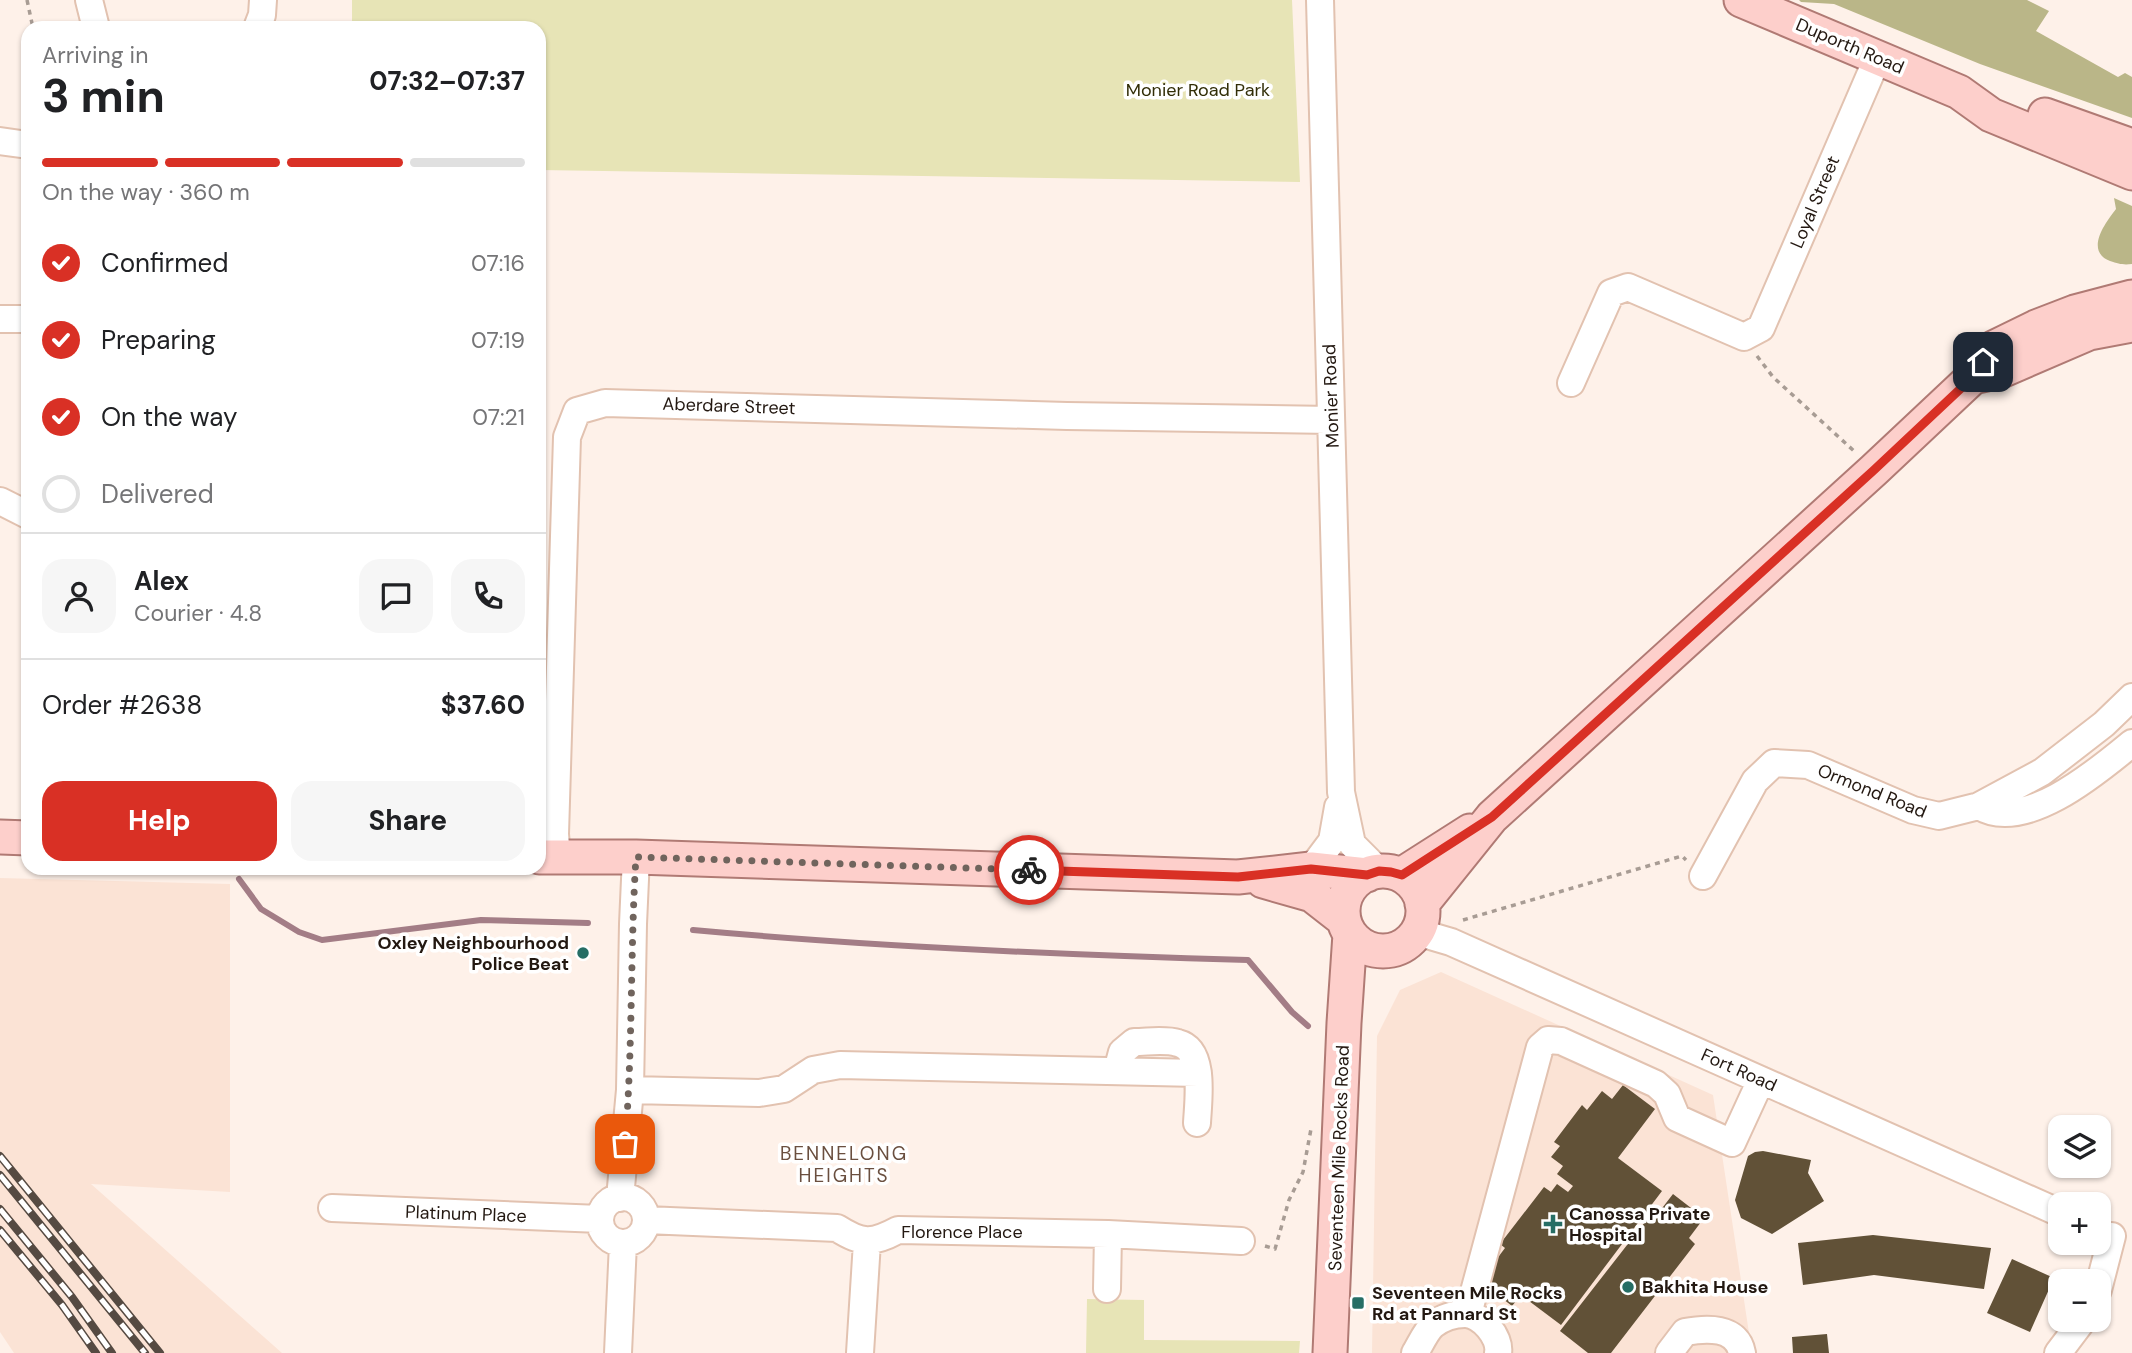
<!DOCTYPE html>
<html lang="en">
<head>
<meta charset="utf-8">
<style>
  :root { --surface:#fff; --page:#f6f6f6; --text:#202124; --muted:#757577; --line:#e0e0e0; --accent:#d93025 }
  body { margin:0; font-family:"DM Sans",sans-serif; background:var(--page); color:var(--text); height:100vh; display:flex; flex-direction:column; font-size:26px; white-space:nowrap }
  * { box-sizing:border-box; margin:0 }
  p { font-size:23px; color:var(--muted) }
  .icon { flex:none; width:38px; height:38px; fill:none; stroke:currentColor; stroke-width:2; stroke-linecap:round; stroke-linejoin:round }
  .map { position:relative; flex:1; overflow:hidden }
  .panel { position:absolute; left:21px; top:21px; width:525px; height:854px; display:flex; flex-direction:column; background:var(--surface); border-radius:21px; box-shadow:0 2px 5px #0004 }
  .panel>* { flex:none }
  .controls { position:absolute; left:2048px; top:1115px; display:grid; gap:14px }
  .controls a { display:grid; place-items:center; width:63px; height:63px; border-radius:14px; background:var(--surface); box-shadow:0 2px 5px #0004; font-size:35px }
  .pin { position:absolute; display:grid; place-items:center; width:60px; height:60px; color:#fff; margin:-30px; border-radius:14px; box-shadow:0 4px 10px #0006 }
  .courier { position:absolute; display:grid; place-items:center; width:70px; height:70px; margin:-35px; border:5px solid #d93025; border-radius:50%; background:#fff; color:#222; box-shadow:0 2px 9px #0007 }
  .overview em { font-style:normal; font-weight:700 }
  .overview div { display:flex; flex-direction:column-reverse }
  .overview { display:flex; align-items:center; justify-content:space-between; height:119px; padding:0 21px }
  h1 { font-size:46px; font-weight:700; line-height:52px }
  .bar { display:grid; grid-template-columns:repeat(4,1fr); gap:10px 7px; align-content:center; height:84px; padding:0 21px }
  .bar i { height:9px; border-radius:5px; background:var(--line) }
  .bar .selected { background:var(--accent) }
  .bar p { grid-column:span 4 }
  .line { display:flex; align-items:center; gap:18px; padding:0 21px; border-top:2px solid var(--line) }
  .line div { flex:1 }
  .round { display:grid; place-items:center; flex:none; width:74px; height:74px; border-radius:21px; background:var(--page) }
  ol { padding:0 21px; list-style:none }
  li { display:flex; align-items:center; gap:21px; height:77px }
  li p { margin-inline-start:auto }
  li .icon { padding:7px; border-radius:50%; background:var(--accent); color:#fff; stroke-width:4 }
  li:last-child { color:var(--muted) }
  li i { width:38px; height:38px; border:4px solid var(--line); border-radius:50% }
  .cta { display:flex; gap:14px; margin-top:auto; padding:14px 21px }
  .cta a { flex:1; height:80px; border-radius:21px; background:var(--accent); color:#fff; font-size:28px; font-weight:700; line-height:80px; text-align:center }
  .cta a+a { background:var(--page); color:var(--text) }
  .map>svg:first-child { display:block }
  .built { fill:#fbe3d5 }
  .green { fill:#e7e4b6 }
  .forest { fill:#bab688 }
  .lines { fill:none; stroke-linecap:round; stroke-linejoin:round }
  .stream { stroke:#a37d86; stroke-width:6 }
  .building { fill:#615137 }
  .minor-casing { stroke:#e2c2b0; stroke-width:30 }
  .major-casing { stroke:#b07a74; stroke-width:37 }
  .path { stroke:#a89c94; stroke-width:3.5; stroke-dasharray:5 5; stroke-linecap:butt }
  .minor { stroke:#fff; stroke-width:26 }
  .major { stroke:#fdcfcb; stroke-width:33 }
  .rail-casing { stroke:#554a42; stroke-width:8 }
  .rail { stroke:#fff; stroke-width:5; stroke-dasharray:16; stroke-linecap:butt }
  .done { stroke:#70645d; stroke-width:7; stroke-dasharray:0 12.6 }
  .route { stroke:#d93025; stroke-width:9 }
  .poi-dot { fill:#266e65; stroke:#fff; stroke-width:2.5 }
  .labels { text-anchor:middle; stroke-width:7; stroke-linejoin:round; paint-order:stroke }
  .street-label { font-size:18px; fill:#231811; stroke:#fff }
  .park-label { font-size:18px; fill:#312d07; stroke:#fff }
  .poi-label { font-size:18px; font-weight:bold; fill:#231811; stroke:#fff; text-anchor:start }
  .neighbourhood-label { font-size:19px; letter-spacing:2px; fill:#6a4f3f; stroke:#fff }
</style>
</head>
<body>
<div class="map">
<svg width="2132" height="1353" viewBox="0 0 2132 1353">
  <rect width="100%" height="100%" fill="#fef1e9"/>
  <path class="built" d="M0,878L230,884V1192L91,1184L282,1353H14L0,1332Z
    M1441,972L1713,1095L1752,1353H1372L1377,1036L1400,990Z"/>
  <path class="green" d="M352,0H1292L1300,182L539,170V28H352Z
    M1087,1299L1144,1300V1340L1300,1341L1299,1353H1086Z"/>
  <path class="forest" d="M1799,0H2027L2049,11L2036,31L2118,77L2125,73L2132,77V118L1980,64L1834,4L1801,2Z
    M2114,198L2132,206V264C2123,265 2119,264 2110,261C2084,251 2106,222 2116,209Z"/>
  <g class="lines">
    <path class="stream" d="M239,879L261,909L299,932L322,940L481,920L588,923
      M693,930C878,947 1063,955 1248,960L1292,1012L1308,1026"/>
  </g>
  <path class="building" d="M1623,1085L1655,1109L1618,1158L1662,1191L1561,1325L1521,1295L1512,1306L1489,1288L1495,1269L1490,1268L1505,1248L1500,1244L1544,1187L1551,1192L1557,1184L1568,1192L1573,1186L1557,1174L1563,1166L1551,1157L1560,1146L1554,1142L1582,1105L1587,1110L1602,1091L1612,1099Z
    M1763,1151L1811,1160L1808,1173L1824,1201L1772,1234L1741,1218L1735,1200L1748,1156L1755,1152Z
    M1673,1194L1704,1218L1689,1238L1695,1244L1611,1353H1588L1560,1331L1652,1213L1656,1216Z
    M1873,1235L1991,1248L1984,1289L1874,1275L1803,1285L1798,1243Z
    M2012,1259L2054,1278L2030,1332L1987,1313Z
    M1827,1334L1829,1353H1793L1792,1337Z"/>
  <g class="lines">
    <defs>
      <path id="minor" d="M89,0L96,28
        M1320,0L1341,792L1352,844L1379,871
        M257,28L262,15L263,0
        M0,141L28,145
        M0,319H28
        M1571,383L1611,293L1628,287L1744,337L1761,328L1877,59
        M0,501L28,515
        M1979,806C2024,834 2098,771 2132,743
        M557,858L555,834L567,437L577,411L605,403L1067,416L1331,420
        M1311,869L1332,841L1338,807
        M1703,876L1755,781L1774,763L1808,765L1913,810L1939,816L1979,806L2042,772L2104,724L2132,697
        M1417,932L1451,942L2060,1213
        M1117,1071L1122,1052L1134,1042C1148,1042 1165,1039 1178,1043C1206,1050 1198,1101 1197,1123
        M630,1090L759,1093L784,1089L813,1070L840,1065L1198,1073
        M600 1220a23 23 0 1 1 46 0a23 23 0 1 1-46 0Z
        M620,1198L630,1090L633,924L636,857
        M332,1208L600,1219
        M646,1220L837,1228C862,1244 872,1244 898,1230L1108,1234L1241,1241
        M1107,1289L1108,1234
        M2098,1290L2112,1236
        M1468,1314L1540,1047L1548,1040L1561,1041L1656,1084L1667,1094L1677,1118L1732,1143L1761,1080
        M618,1353L623,1243
        M860,1353L867,1242
        M1415,1353C1420,1345 1426,1331 1433,1325C1442,1318 1454,1314 1465,1314C1481,1314 1501,1337 1498,1353
        M1669,1353L1685,1332C1706,1328 1737,1326 1742,1353
        M2058,1353L2083,1320"/>
      <path id="major" d="M1741,0L1959,92L1991,115L2132,173
        M2045,115L2132,146
        M1973,377L2001,371L2089,333L2132,325
        M0,837L28,838
        M539,857H636L1238,877L1311,869L1367,875
        M1343 911a40 40 0 1 1 80 0a40 40 0 1 1-80 0Z
        M1401,875L1470,831
        M1263,881L1312,895L1344,920
        M1422,904L1492,817L1874,470L1973,377L1993,348L2036,327L2075,312L2132,297
        M1330,1353L1344,1023L1350,934"/>
    </defs>
    <use href="#minor" class="minor-casing"/>
    <use href="#major" class="major-casing"/>
    <path class="path" d="M27,0L33,28
      M1757,356L1773,377L1854,451
      M1463,920L1682,856L1686,860
      M1265,1246L1275,1249L1289,1200L1303,1172L1311,1129"/>
    <use href="#minor" class="minor"/>
    <use href="#major" class="major"/>
    <defs>
      <path id="rail" d="M0,1156L160,1353
        M0,1175L145,1353
        M0,1209L72,1297L112,1353
        M0,1230L62,1305L96,1353"/>
    </defs>
    <use href="#rail" class="rail-casing"/>
    <use href="#rail" class="rail"/>
  </g>
  <g class="lines">
    <path class="done" d="M625,1144C633,1048 630,952 636,857L1029,870"/>
    <path class="route" d="M1029,870L1238,877L1311,869L1367,875L1379,871L1391,872L1402,875L1492,817L1874,470L1973,377L1983,362"/>
  </g>
  <g class="poi-dot">
    <circle cx="583" cy="953" r="7"/>
    <path d="M1549.5 1213.5h7v7h7v7h-7v7h-7v-7h-7v-7h7z"/>
    <circle cx="1628" cy="1287" r="7"/>
    <rect x="1351" y="1296" width="14" height="14" rx="3.5"/>
  </g>
  <g class="labels">
    <g class="street-label">
      <text transform="translate(1850 46) rotate(23)" y="6">Duporth Road</text>
      <text transform="translate(1815 202) rotate(-67)" y="6">Loyal Street</text>
      <text transform="translate(1331 396) rotate(-92)" y="6">Monier Road</text>
      <text transform="translate(729 406) rotate(2)" y="6">Aberdare Street</text>
      <text transform="translate(1872 791) rotate(22)" y="6">Ormond Road</text>
      <text transform="translate(1739 1070) rotate(24)" y="6">Fort Road</text>
      <text transform="translate(1339 1158) rotate(-88)" y="6">Seventeen Mile Rocks Road</text>
      <text transform="translate(466 1214) rotate(2)" y="6">Platinum Place</text>
      <text x="962" y="1238">Florence Place</text>
    </g>
    <g class="park-label">
      <text x="1198" y="96">Monier Road Park</text>
    </g>
    <g class="poi-label">
      <text x="569" y="949" text-anchor="end">Oxley Neighbourhood<tspan x="569" dy="21">Police Beat</tspan></text>
      <text x="1569" y="1220">Canossa Private<tspan x="1569" dy="21">Hospital</tspan></text>
      <text x="1642" y="1293">Bakhita House</text>
      <text x="1372" y="1299">Seventeen Mile Rocks<tspan x="1372" dy="21">Rd at Pannard St</tspan></text>
    </g>
    <g class="neighbourhood-label">
      <text x="844" y="1160">BENNELONG<tspan x="844" dy="22">HEIGHTS</tspan></text>
    </g>
  </g>
</svg>
<div class="controls">
<a><svg class="icon" aria-label="layers" viewBox="0 0 24 24"><path d="M12 4l9 5-9 5-9-5zM3 14l9 5 9-5"/></svg></a>
<a>+</a>
<a>−</a>
</div>
<div class="pin" style="left:625px;top:1144px;background:#ea580c"><svg class="icon" aria-label="bag" viewBox="0 0 24 24"><path d="M5 8h14l-1 12H6zM9 8a3 3 0 0 1 6 0"/></svg></div>
<div class="pin" style="left:1983px;top:362px;background:#1f2937"><svg class="icon" aria-label="home" viewBox="0 0 24 24"><path d="M3 11l9-7 9 7M6 9v11h12V9"/></svg></div>
<div class="courier" style="left:1029px;top:870px"><svg class="icon" aria-label="bike" viewBox="0 0 24 24"><circle cx="6" cy="16" r="4"/><circle cx="18" cy="16" r="4"/><path d="M6 16l4-8h5l3 8M10 8l3 8H6M13 5h3"/></svg></div>
<section class="panel">
<div class="overview"><div><h1>3 min</h1><p>Arriving in</p></div><em>07:32–07:37</em></div>
<div class="bar"><i class="selected"></i><i class="selected"></i><i class="selected"></i><i></i><p>On the way · 360 m</p></div>
<ol>
<li><svg class="icon" aria-label="check" viewBox="0 0 24 24"><path d="M5 12l5 5 9-10"/></svg>Confirmed<p>07:16</p></li>
<li><svg class="icon" aria-label="check" viewBox="0 0 24 24"><path d="M5 12l5 5 9-10"/></svg>Preparing<p>07:19</p></li>
<li><svg class="icon" aria-label="check" viewBox="0 0 24 24"><path d="M5 12l5 5 9-10"/></svg>On the way<p>07:21</p></li>
<li><i></i>Delivered</li>
</ol>
<div class="line" style="height:126px"><a class="round"><svg class="icon" aria-label="person" viewBox="0 0 24 24"><circle cx="12" cy="8" r="4"/><path d="M4 21q1-7 8-7t8 7"/></svg></a><div><b>Alex</b><p>Courier · 4.8</p></div><a class="round"><svg class="icon" aria-label="chat" viewBox="0 0 24 24"><path d="M4 5h16v11H9l-5 4z"/></svg></a><a class="round"><svg class="icon" aria-label="phone" viewBox="0 0 24 24"><path d="M5 4h4l2 5-3 2q2 4 5 5l2-3 5 2v4C11 20 4 13 5 4z"/></svg></a></div>
<div class="line" style="height:91px"><div>Order #2638</div><b>$37.60</b></div>
<div class="cta"><a>Help</a><a>Share</a></div>
</section>
</div>
</body>
</html>
